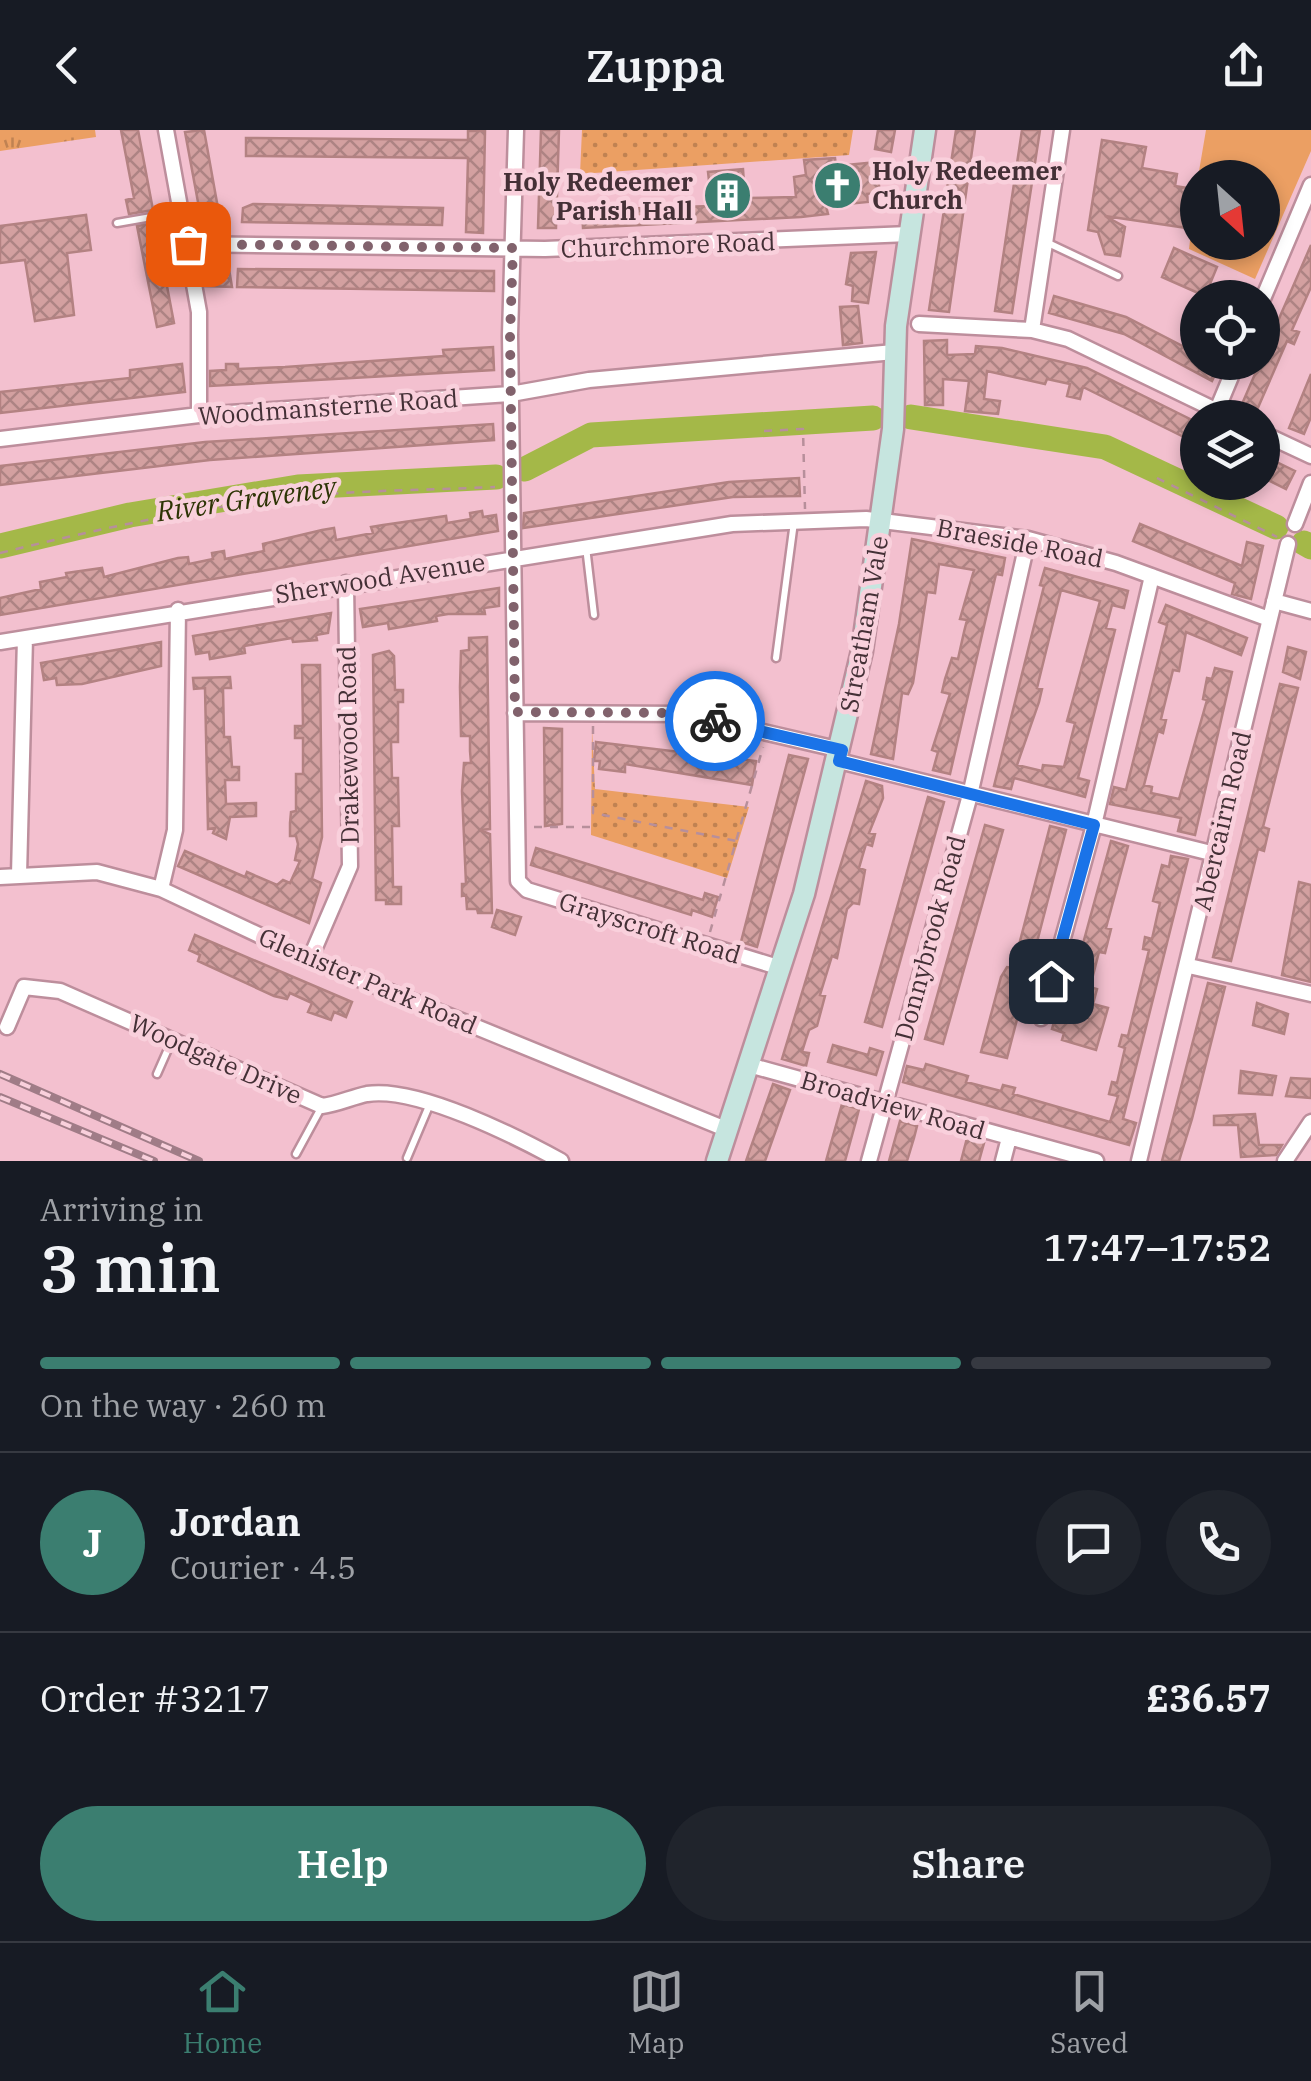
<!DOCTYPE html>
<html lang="en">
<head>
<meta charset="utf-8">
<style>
  :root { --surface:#171b24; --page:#20242c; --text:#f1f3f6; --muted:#9ea1a6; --line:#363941; --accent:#3b7e70 }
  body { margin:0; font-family:"IBM Plex Serif",serif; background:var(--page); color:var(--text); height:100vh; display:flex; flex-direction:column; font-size:38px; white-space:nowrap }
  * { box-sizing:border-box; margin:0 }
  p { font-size:32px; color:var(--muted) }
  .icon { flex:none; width:55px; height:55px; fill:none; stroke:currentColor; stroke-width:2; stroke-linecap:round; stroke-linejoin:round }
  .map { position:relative; height:1031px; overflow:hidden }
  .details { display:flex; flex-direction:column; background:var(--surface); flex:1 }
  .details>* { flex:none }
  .needle { width:65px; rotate:153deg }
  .fabs { position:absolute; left:1180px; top:30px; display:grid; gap:20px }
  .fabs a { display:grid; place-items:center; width:100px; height:100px; border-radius:50%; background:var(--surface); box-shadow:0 5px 15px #0003; font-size:50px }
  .pin { position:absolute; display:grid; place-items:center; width:85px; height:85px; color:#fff; margin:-42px; border-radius:20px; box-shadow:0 5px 15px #0006 }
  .courier { position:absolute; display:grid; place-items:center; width:100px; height:100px; margin:-50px; border:8px solid #1a73e8; border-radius:50%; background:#fff; color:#222; box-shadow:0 2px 12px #0007 }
  .summary em { font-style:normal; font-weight:600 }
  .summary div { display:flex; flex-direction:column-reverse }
  .summary { display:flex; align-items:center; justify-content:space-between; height:170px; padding:0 40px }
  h1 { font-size:65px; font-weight:600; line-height:75px }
  .bar { display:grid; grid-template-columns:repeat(4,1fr); gap:15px 10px; align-content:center; height:120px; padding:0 40px }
  .bar i { height:12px; border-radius:8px; background:var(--line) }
  .bar .active { background:var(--accent) }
  .bar p { grid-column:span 4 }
  .line { display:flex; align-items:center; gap:25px; padding:0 40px; border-top:2px solid var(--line) }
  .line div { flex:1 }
  .round { display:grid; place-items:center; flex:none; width:105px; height:105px; border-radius:52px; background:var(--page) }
  .action { display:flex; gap:20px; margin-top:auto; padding:20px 40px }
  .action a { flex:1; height:115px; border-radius:60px; background:var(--accent); color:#fff; font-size:40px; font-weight:600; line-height:115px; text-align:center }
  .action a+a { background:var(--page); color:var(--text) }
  header { display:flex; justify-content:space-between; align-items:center; height:130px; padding:0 40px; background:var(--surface); font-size:45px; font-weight:600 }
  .tabs { display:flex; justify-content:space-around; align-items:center; height:140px; border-top:2px solid var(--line); background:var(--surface); font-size:28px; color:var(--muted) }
  .tabs a { display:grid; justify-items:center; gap:5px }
  .tabs .active { color:var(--accent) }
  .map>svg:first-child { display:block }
  .grass { fill:#eb9f63 }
  .park { fill:url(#park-tufts) }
  .garden { fill:url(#garden-dots) }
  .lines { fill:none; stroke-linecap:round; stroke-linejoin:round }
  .river { stroke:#a4b848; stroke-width:25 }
  .building { fill:url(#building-cross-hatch); stroke:#b38282; stroke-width:2.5; fill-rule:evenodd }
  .service-casing { stroke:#bd8e9c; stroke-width:11 }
  .minor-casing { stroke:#bd8e9c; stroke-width:19 }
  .secondary-casing { stroke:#bd8e9c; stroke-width:25 }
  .path { stroke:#b78f9b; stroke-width:2.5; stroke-dasharray:8 8; stroke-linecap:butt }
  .service { stroke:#fff; stroke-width:6 }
  .minor { stroke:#fff; stroke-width:14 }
  .secondary { stroke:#c6e5df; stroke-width:20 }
  .rail-casing { stroke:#a07c87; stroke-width:8 }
  .rail { stroke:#f9d0dc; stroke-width:4; stroke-dasharray:11; stroke-linecap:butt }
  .done { stroke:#81626c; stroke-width:10; stroke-dasharray:0 18 }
  .route { stroke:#1a73e8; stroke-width:12 }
  .labels { text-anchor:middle; stroke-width:9; stroke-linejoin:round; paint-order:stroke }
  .poi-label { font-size:25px; font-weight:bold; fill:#443036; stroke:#f9d0dc; text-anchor:start }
  .street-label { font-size:25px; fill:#443036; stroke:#f9d0dc }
  .water-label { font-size:28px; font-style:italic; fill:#2d3405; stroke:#f9d0dc }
</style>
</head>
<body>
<header><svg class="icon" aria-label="back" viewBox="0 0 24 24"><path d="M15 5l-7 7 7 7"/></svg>Zuppa<svg class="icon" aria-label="share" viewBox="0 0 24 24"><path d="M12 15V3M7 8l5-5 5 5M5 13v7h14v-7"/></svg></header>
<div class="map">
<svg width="1311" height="1031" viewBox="0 0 1311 1031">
  <defs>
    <pattern id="park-tufts" width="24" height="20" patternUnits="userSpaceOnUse" patternTransform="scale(2.5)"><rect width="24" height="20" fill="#eb9f63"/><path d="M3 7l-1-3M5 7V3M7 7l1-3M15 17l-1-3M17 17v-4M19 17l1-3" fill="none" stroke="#c08252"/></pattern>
    <pattern id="garden-dots" width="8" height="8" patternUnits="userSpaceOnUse" patternTransform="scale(2.5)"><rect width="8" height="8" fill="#eb9f63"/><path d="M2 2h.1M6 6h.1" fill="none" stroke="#c08252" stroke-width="1.8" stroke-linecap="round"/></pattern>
    <pattern id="building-cross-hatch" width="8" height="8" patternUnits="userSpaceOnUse" patternTransform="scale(2.5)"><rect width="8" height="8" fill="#d3a0a0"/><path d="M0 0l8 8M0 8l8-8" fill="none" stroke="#ad8383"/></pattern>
  </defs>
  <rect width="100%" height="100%" fill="#f3c0cf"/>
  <path class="grass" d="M1206,0H1311V21L1255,149L1189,119L1197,51L1198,112H1262V48L1198,47Z"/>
  <path class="park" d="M0,0H95L96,7L0,21Z"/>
  <path class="garden" d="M582,0H853L849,25L580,44Z
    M592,598L595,659L749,677L727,748L591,705Z"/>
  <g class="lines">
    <path class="river" d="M911,287L1105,317L1276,397
      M525,339L591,305L873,288
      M1304,413L1311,417
      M0,416L130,385L298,357L496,347"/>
  </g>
  <path class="building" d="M121,0H138L153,80L129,84L126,70L134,68Z
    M204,0L221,95L203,99L185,2Z
    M541,0H559L556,98H538Z
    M878,0H895L891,22L875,19Z
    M956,0H975L949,182L929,180Z
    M1022,0H1040L1012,183L995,181Z
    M468,1H485L483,103L466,102L468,28L246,26V8L468,10Z
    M1102,10L1146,17L1142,38L1177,44L1175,56L1194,59L1187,98L1105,86L1125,97L1120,126L1105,124L1098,102L1088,100Z
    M835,28L836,36L876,32L880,63L867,64L868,72L826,76L828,84L801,87L583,98L582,80L712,76L708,42L743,39L745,68L796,67L794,47L806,45L804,30Z
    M253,74L443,78L442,95L242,92L243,78Z
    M86,85L91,120L67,123L74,185L35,191L25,130L0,133V96Z
    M155,93L174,193L157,197L137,96Z
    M1311,115V157L1292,200L1299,202L1294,214L1287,211L1257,280L1242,274Z
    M1174,118L1217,137L1205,166L1162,147Z
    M876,122L868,173L852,171L853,156L846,154L851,123Z
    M205,138L229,139L232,157L205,156Z
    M238,139L494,141V161L237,157Z
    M1054,166L1126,187L1198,224V232H1221L1212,251L1124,204L1049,183Z
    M858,176L862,213L843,215L840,177Z
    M947,210V225L975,224L976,216L1002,218L1087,238L1198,293V314L1083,257L1080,269L1067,266L1070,254L1047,249L1045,254L987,241L984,269L1000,271L998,284L965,281L969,251L943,249V275H925L924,211Z
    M493,217L494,240L210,256V241L226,240V234H238V239L285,237L444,226L443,220Z
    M182,234L185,262L0,283V262L130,248V240Z
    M1311,244V287L1304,304L1289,298Z
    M493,294L494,310L210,330L0,355V336L205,312Z
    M1262,325L1295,341L1286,359L1262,347Z
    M799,348L800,366L733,367L523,398L524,383L729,352Z
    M482,381L483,387L496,385L498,401L0,485V468L41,459L40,452L67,447L66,443L102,438L104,447L178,428L188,427L189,434L213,429L212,423L224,421L225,429L264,421L263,414L322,400L334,398L336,410L373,403L371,397L383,395L446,386L447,393L471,389L470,383Z
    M1140,394L1242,436L1247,412L1263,416L1251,469L1232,464L1235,453L1133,411Z
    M912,409L1005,428L1002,445L996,444L950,644L933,640L938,622L932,620L950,564L942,562L945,549L952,528L958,529L964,502L967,490L960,489L974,440L939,434L935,463L927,462L913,553L908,564L902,563L893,629L871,624L899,494Z
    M1045,438L1128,461L1124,478L1112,475L1106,498L1115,500L1078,648L1089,651L1085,667L1014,648L1011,659L994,656L1044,456L1040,455ZM1061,460L1100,471L1067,591L1075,593L1064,637L1043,635L1042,641L1017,635L1039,572L1042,559L1037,558Z
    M499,458V476L484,478L485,484H448L436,486L437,491L389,499L388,493L363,497L360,479Z
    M1166,475L1247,508L1241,525L1186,502L1179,541L1173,540L1161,589L1166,590L1163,603L1158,601L1144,655L1152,657L1151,663L1179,669L1207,570L1203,569L1207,548L1212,549L1215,538L1232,542L1195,705L1178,701L1181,688L1110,674L1114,657L1126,660L1167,495L1159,492Z
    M331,483L328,503L316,505L317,510L293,512L292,508L244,516L245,523L210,529L209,522L196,524L193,506Z
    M487,507L490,699L480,700L490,704L492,783H478L477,779H467L466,765L462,766V754H466L462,661L464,633H471L470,621V606H461L460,557L461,521L469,520V508Z
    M161,512V536L82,554L57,555L56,548L44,550L41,533Z
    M1288,517L1306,522L1300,549L1283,542Z
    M389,521L394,526L395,560H403V572H398V612H391L392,648H398V652L399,696H392L393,757H401V774H386V770H376L373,525Z
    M302,535H320L322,707L312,749L321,753L309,793L178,736L185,721L245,747L247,742L277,755L283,750L290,753L300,731L295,730L298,714L296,706H290V693L291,682L296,681V644H303V608H295V596H303Z
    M230,547L231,558H223L224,607H230L232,637H239V650H225L226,674L256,673V686L230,687L226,709L213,703L215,698L208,699L205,558L194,559L193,548Z
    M1280,554L1298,558L1263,697L1269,699L1264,721L1258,719L1231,831L1213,827Z
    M544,598L562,599V694L545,696Z
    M596,612L756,631L752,655L625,634V642L599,639L600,631H594Z
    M789,625L808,629L757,817L741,812Z
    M866,651L882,656L883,668L869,703L875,704L872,716L866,714L859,738L865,740L859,774L853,773L847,779L837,828L832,826L820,865L825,866L817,896L809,900L806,909L802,922L809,923L806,936L782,929Z
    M928,667L944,672L882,897L865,892Z
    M985,695L1003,700L943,914L925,909Z
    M1050,696L1066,700L1007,928L981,922L1001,847L1007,837L1013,838Z
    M1111,711L1128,716L1106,798L1111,799L1105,823L1099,822L1090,857L1097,859L1093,874L1108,878L1096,920L1062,910L1064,903L1052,899L1058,878L1066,876Z
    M536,718L703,770L705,763L718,767L712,787L692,780L691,785L531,735Z
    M1171,726L1188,729L1123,989L1136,993L1129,1015L903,952L907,936L924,940L926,934L968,946L966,952L1001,961L1003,955L1015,958L1013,964L1110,992L1118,966L1109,964L1112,952L1117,953L1125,918L1119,916L1122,905L1128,906L1149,820L1143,819L1145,807L1152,809L1160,773L1153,771L1162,735L1169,737Z
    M1299,752L1311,755V852L1282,845Z
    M497,780L521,787L515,805L492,797Z
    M195,805L352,872L346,887L334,882L331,890L308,882L312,873L290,863L287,869L274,866L198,831L200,825L189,820Z
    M1208,853L1225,857L1192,989L1179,1031H1162Z
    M1257,873L1288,884L1284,904L1253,895Z
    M833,915L868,925L870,918L883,922L876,945L828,932Z
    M1241,941L1276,946L1272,965L1239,963Z
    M1291,948L1311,949V968L1286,966Z
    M773,954L790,960L765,1031H746Z
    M842,974L859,979L856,991L845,1031H826Z
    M1255,984L1259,1015H1282L1276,1025L1241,1027L1238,995H1214V986Z
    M900,991L917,996L914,1008L907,1031H889Z
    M967,1008L984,1013L979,1031H961Z"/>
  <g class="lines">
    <defs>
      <path id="service" d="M117,93L180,82
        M1046,112L1118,146
        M586,417L594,485
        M776,528L794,392
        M157,944L172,910
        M296,1024L321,978
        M407,1028L429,976"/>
      <path id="minor" d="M166,0L199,182V285
        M516,0L510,205L518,751L527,760L781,838
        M188,114L545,119L909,104
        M1262,171L1311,55
        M919,194L1032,200L1068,209L1232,288
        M1032,200L1062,0
        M1217,280L1237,232
        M1262,303L1311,326
        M0,309L199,285L511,264L589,250L894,222
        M1295,394L1311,353
        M1274,471L1311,481
        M0,512L732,394L866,389L1028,409L1116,433L1269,489
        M515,583L686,584L841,620
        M839,631L1215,724
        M19,745L25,508
        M0,747L97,742L161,759L310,829L728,1000
        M161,759L175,700L178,480
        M310,829L350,736L346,453
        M1189,836L1311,864
        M1041,888L1094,695L1152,446
        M7,897L24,857L60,861L322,976C338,974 352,967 367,964C417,956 517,1007 561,1031
        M749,935L1096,1031
        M869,1031L970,665L1028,409
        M1003,1031L1009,1008
        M1139,1031L1288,414
        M1285,1031L1311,992"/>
      <path id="secondary" d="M717,1031L804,764L862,521L893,299L896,196L925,0"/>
    </defs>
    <use href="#service" class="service-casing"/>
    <use href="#minor" class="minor-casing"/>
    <use href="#secondary" class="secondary-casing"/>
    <path class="path" d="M764,301L803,299L805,379
      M1157,348L1277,407
      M0,423C98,399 195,378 295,367C361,360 429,360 495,357
      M593,596V683L737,711
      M534,697H593
      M710,802L763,617"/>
    <use href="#service" class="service"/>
    <use href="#minor" class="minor"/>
    <use href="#secondary" class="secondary"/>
    <defs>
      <path id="rail" d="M0,944L199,1031
        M0,967L154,1031"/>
    </defs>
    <use href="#rail" class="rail-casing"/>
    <use href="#rail" class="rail"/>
  </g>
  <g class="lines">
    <path class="done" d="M188,114L513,118L510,206L515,582L674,583L715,591"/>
    <path class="route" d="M715,591L842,620L839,631L1094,695L1051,851"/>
  </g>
  <defs>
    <symbol id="church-disc" viewBox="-11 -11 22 22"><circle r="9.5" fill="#3b7e70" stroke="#f9d0dc"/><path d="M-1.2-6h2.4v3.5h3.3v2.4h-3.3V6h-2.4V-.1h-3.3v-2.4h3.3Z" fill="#fff"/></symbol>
    <symbol id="building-disc" viewBox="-11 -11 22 22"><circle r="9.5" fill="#3b7e70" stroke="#f9d0dc"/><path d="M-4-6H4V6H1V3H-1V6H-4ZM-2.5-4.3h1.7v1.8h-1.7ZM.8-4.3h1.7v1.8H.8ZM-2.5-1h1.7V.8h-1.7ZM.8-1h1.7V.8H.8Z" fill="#fff"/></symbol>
  </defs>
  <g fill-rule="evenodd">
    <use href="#church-disc" x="810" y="28" width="55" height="55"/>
    <use href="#building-disc" x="700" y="38" width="55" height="55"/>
  </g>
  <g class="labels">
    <g class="poi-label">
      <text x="872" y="50">Holy Redeemer<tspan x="872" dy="29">Church</tspan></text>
      <text x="693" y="61" text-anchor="end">Holy Redeemer<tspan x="693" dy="29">Parish Hall</tspan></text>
    </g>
    <g class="street-label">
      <text transform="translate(668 115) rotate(-2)" y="9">Churchmore Road</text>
      <text transform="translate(328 277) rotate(-4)" y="9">Woodmansterne Road</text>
      <text transform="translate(1020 413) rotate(11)" y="9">Braeside Road</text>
      <text transform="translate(380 448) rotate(-9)" y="9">Sherwood Avenue</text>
      <text transform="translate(864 494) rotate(-80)" y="9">Streatham Vale</text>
      <text transform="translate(348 615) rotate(-91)" y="9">Drakewood Road</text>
      <text transform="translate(1222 691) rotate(-77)" y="9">Abercairn Road</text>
      <text transform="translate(650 798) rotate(17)" y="9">Grayscroft Road</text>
      <text transform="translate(930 808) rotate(-75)" y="9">Donnybrook Road</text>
      <text transform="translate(368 851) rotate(23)" y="9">Glenister Park Road</text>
      <text transform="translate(216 929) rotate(24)" y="9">Woodgate Drive</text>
      <text transform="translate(893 975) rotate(16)" y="9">Broadview Road</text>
    </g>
    <g class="water-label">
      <text transform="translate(246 369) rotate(-8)" y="10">River Graveney</text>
    </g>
  </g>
</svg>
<div class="fabs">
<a><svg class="needle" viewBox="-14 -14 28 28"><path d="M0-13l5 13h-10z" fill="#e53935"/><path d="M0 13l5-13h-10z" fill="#9ea1a6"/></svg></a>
<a><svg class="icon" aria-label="locate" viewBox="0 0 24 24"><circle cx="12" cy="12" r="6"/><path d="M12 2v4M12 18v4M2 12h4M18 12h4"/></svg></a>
<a><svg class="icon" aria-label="layers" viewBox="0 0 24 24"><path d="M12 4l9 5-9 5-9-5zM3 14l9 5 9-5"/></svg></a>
</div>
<div class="pin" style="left:188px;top:114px;background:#ea580c"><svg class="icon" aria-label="bag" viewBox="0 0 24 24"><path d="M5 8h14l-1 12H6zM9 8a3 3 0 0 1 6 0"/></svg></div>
<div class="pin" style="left:1051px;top:851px;background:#1f2937"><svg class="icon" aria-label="home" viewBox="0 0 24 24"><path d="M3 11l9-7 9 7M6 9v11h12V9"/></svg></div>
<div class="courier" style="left:715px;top:591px"><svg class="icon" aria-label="bike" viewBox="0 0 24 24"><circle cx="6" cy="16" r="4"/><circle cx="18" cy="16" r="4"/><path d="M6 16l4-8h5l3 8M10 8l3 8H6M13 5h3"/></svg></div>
</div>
<section class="details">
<div class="summary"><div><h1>3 min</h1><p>Arriving in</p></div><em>17:47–17:52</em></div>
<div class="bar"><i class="active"></i><i class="active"></i><i class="active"></i><i></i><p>On the way · 260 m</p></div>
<div class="line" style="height:180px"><b class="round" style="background:var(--accent);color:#fff">J</b><div><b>Jordan</b><p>Courier · 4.5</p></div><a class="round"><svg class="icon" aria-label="chat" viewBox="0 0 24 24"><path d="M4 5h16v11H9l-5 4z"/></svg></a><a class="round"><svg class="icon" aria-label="phone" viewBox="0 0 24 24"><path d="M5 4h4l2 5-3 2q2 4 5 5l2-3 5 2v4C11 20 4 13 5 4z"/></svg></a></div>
<div class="line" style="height:130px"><div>Order #3217</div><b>£36.57</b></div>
<div class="action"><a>Help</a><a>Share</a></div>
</section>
<nav class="tabs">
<a class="active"><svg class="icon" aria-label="home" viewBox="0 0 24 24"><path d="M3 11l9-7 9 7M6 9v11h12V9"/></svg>Home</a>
<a><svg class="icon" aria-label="map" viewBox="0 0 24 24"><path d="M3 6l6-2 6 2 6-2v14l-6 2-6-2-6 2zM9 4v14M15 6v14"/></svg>Map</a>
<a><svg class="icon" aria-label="saved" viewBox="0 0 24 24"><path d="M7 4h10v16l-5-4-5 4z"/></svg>Saved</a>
</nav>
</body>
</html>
